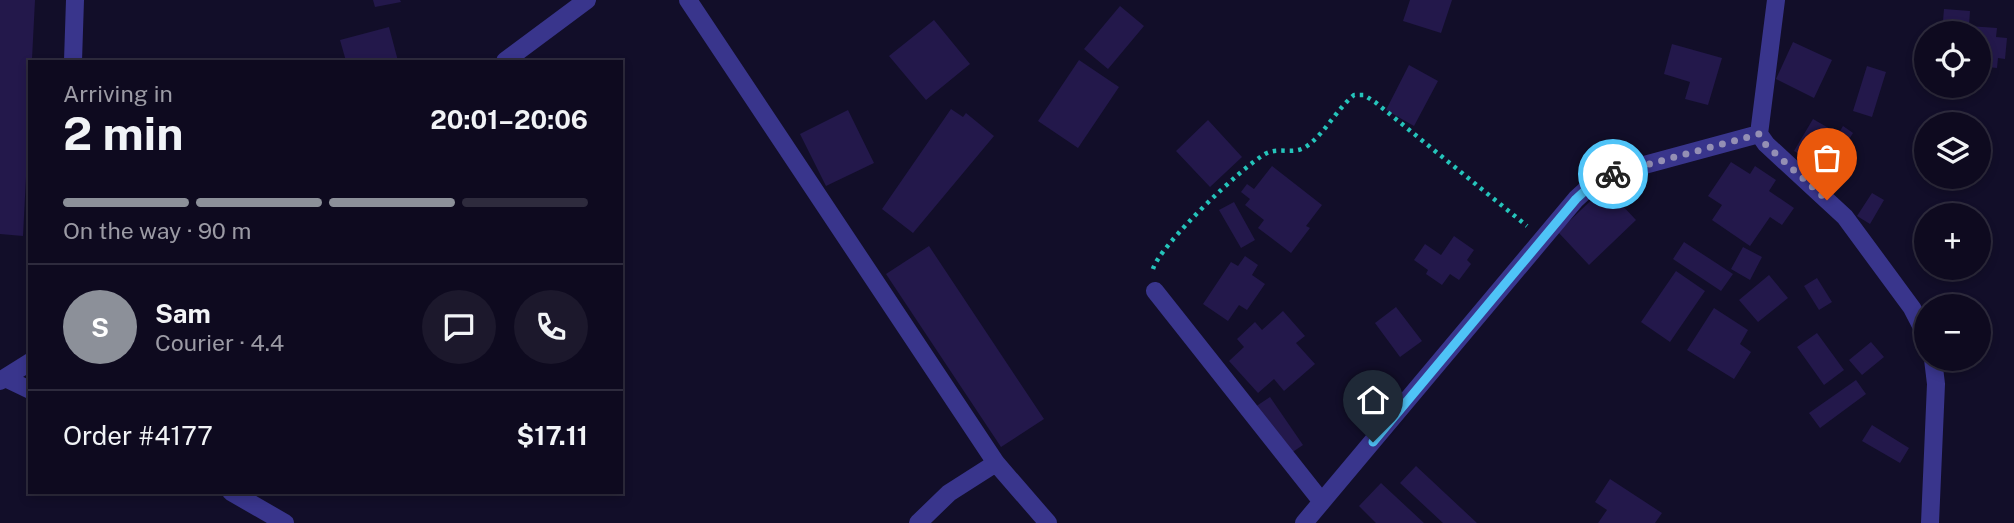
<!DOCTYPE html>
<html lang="en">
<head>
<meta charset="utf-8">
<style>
  :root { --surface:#0e0a1f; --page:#1c182c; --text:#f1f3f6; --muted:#9b9aa4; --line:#2e2b3d; --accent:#8c9099 }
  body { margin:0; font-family:"Public Sans",sans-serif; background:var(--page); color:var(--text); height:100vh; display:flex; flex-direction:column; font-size:26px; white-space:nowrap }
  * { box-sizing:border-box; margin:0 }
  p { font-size:23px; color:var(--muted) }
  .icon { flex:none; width:38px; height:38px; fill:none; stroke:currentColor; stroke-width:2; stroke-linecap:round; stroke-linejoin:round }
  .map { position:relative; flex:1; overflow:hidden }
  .sheet { position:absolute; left:28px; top:60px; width:595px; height:434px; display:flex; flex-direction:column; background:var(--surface); border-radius:0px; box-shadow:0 4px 10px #0003,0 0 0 2px var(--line) }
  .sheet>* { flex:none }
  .fabs { position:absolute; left:1914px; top:21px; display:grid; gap:14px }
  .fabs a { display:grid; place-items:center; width:77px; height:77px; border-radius:50%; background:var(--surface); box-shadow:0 4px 10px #0003,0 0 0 2px var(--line); font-size:35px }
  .pin { position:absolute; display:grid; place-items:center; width:60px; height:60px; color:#fff; margin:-72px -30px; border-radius:50% 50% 50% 0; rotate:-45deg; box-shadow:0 0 7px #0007 }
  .pin .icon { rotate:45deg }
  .courier { position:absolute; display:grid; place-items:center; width:70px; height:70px; margin:-35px; border:5px solid #4fc3f7; border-radius:50%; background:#fff; color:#222; box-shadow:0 2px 9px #0007 }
  .headline em { font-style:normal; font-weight:700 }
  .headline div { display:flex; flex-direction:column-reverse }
  .headline { display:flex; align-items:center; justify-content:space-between; height:119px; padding:0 35px }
  h1 { font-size:46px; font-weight:700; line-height:52px }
  .bar { display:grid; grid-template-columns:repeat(4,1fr); gap:10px 7px; align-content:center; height:84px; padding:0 35px }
  .bar i { height:9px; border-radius:5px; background:var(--line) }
  .bar .selected { background:var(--accent) }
  .bar p { grid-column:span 4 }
  .line { display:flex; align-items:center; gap:18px; padding:0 35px; border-top:2px solid var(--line) }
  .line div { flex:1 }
  .round { display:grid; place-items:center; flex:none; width:74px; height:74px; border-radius:37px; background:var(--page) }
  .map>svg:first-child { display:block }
  .building { fill:#23184b }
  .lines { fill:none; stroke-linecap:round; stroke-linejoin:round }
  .path { stroke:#25c4bb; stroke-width:4.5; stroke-dasharray:3.5 5; stroke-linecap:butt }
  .minor { stroke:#39358c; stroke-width:18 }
  .done { stroke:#948fb4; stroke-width:7; stroke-dasharray:0 12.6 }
  .route { stroke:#4fc3f7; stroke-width:9 }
</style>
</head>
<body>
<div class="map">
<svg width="2014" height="523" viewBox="0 0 2014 523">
  <rect width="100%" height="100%" fill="#120e29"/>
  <path class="building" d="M0,0H35L23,236L0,234Z
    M373,0H400L401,2L375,7Z
    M1410,0H1452L1441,33L1403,21Z
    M1120,6L1144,26L1108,69L1084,49Z
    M1944,9L1970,11L1969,26L1997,28L1996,37L2007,38L2005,59L1998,58L1997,68L1979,66V33H1942Z
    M934,20L970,64L926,100L889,56Z
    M389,27L398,61H346L340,40Z
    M1793,42L1832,60L1814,98L1776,79Z
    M1672,44L1722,58L1708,105L1685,99L1690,82L1664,74Z
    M1079,60L1119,87L1078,148L1038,121Z
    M1409,65L1438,81L1414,126L1386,110Z
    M1867,66L1886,72L1872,117L1853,111Z
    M951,109L963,117L966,113L994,136L913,233L882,209Z
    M848,110L874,163L826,186L800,134Z
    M1813,119L1832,130L1813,162L1794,151Z
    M1208,120L1242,157L1210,187L1176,151Z
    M1843,126L1853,133L1833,165L1823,159Z
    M1731,162L1750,174L1755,166L1776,180L1769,191L1794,208L1782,225L1770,217L1750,246L1712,220L1722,205L1708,196Z
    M1272,166L1322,205L1306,226L1310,228L1291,253L1258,228L1264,220L1245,205L1250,199L1241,192L1247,184L1254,189Z
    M1605,187L1636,220L1589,265L1558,232Z
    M1872,193L1884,200L1870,224L1857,216Z
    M1234,202L1255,240L1241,248L1219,210Z
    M1454,236L1474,250L1467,260L1471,264L1459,280L1450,274L1442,285L1426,274L1428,270L1414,260L1425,244L1441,255Z
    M1684,242L1733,274L1721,291L1673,259Z
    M929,246L1044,419L1001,447L886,274Z
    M1743,247L1762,257L1750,280L1731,269Z
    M1245,256L1258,265L1252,275L1265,284L1247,310L1239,305L1228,321L1203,304L1231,262L1238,266Z
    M1676,271L1705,291L1670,342L1641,322Z
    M1769,275L1788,298L1758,322L1739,300Z
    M1817,278L1832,302L1819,310L1804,286Z
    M1396,307L1422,341L1400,357L1375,323Z
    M1714,308L1748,330L1740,344L1751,352L1734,379L1687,350Z
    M1283,311L1305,336L1296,343L1315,364L1284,391L1274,379L1258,393L1229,361L1244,347L1237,339L1255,322L1262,330Z
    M1817,333L1844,370L1824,385L1797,347Z
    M1871,342L1884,357L1862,375L1849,360Z
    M1856,380L1866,394L1820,428L1809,413Z
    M1270,397L1303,445L1288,455L1255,407Z
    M1872,425L1909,448L1900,463L1862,441Z
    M1416,466L1477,523H1443L1400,483Z
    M1610,479L1662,513L1655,523H1598L1607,510L1595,502Z
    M1381,483L1424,523H1376L1359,506Z"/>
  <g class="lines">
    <path class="path" d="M1153,269C1160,245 1242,167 1265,154C1279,146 1293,156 1307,146C1325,133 1337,109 1354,95H1364L1375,102L1527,226"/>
    <path class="minor" d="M688,0L996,463L1048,523
      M1776,0L1759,134L1766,144L1845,217L1912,308L1927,337
      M73,61L75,0
      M505,61L587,0
      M1155,291L1322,502
      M5,378L30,390
      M0,381L30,362
      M231,492L285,523
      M918,523L949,493L996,463
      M1304,523L1576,199L1600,177L1759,134
      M1930,523L1936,384L1933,359"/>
  </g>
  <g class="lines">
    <path class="done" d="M1613,174L1759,134L1766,145L1827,200"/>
    <path class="route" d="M1373,442L1576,199L1600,177L1613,174"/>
  </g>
</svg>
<div class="fabs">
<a><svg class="icon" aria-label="locate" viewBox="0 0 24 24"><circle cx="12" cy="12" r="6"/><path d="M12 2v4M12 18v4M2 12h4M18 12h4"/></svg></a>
<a><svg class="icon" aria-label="layers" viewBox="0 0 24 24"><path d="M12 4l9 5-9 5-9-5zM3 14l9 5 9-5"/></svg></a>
<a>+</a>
<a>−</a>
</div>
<div class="pin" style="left:1827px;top:200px;background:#ea580c"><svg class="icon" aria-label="bag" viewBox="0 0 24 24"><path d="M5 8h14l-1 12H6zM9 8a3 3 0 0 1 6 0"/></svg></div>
<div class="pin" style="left:1373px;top:442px;background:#1f2937"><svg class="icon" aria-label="home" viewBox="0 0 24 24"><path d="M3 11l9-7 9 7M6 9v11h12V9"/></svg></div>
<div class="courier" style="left:1613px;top:174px"><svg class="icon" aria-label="bike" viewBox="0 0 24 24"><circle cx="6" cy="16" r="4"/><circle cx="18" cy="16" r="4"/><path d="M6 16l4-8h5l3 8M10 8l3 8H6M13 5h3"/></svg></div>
<section class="sheet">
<div class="headline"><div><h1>2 min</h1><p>Arriving in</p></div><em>20:01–20:06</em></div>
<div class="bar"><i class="selected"></i><i class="selected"></i><i class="selected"></i><i></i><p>On the way · 90 m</p></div>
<div class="line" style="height:126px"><b class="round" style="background:var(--accent);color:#fff">S</b><div><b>Sam</b><p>Courier · 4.4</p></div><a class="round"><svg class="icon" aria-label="chat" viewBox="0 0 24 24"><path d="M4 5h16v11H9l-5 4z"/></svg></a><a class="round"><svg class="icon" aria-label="phone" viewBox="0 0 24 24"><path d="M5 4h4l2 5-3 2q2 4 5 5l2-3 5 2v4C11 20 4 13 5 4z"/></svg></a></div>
<div class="line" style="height:91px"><div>Order #4177</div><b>$17.11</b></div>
</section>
</div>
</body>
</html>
